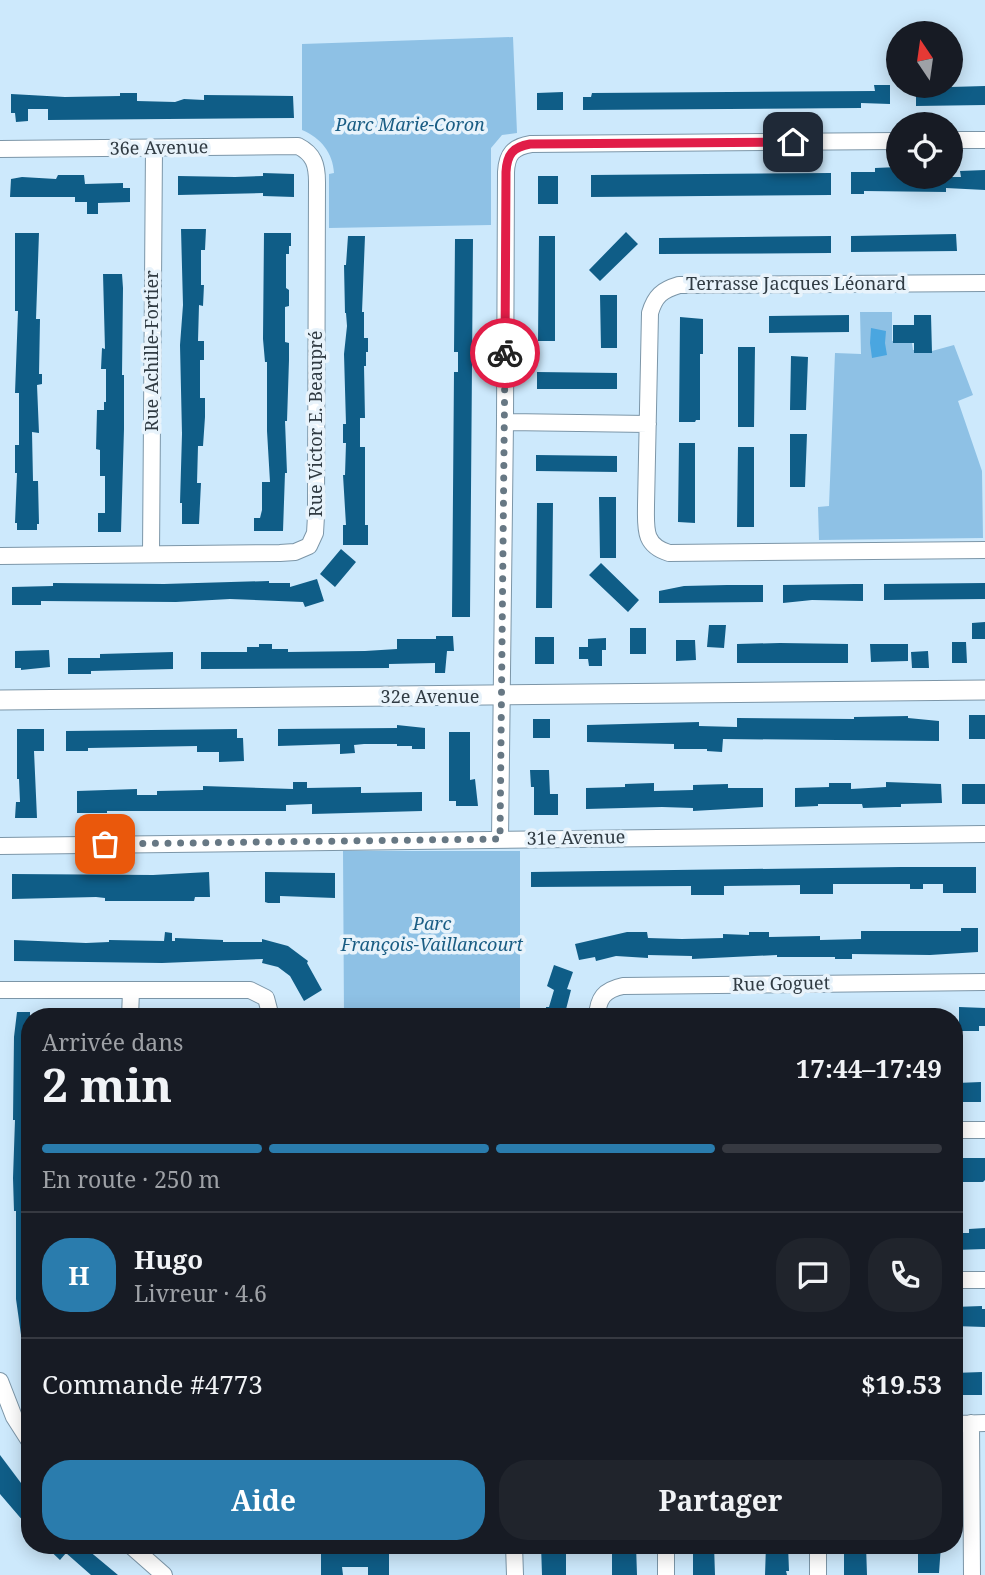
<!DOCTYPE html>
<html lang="fr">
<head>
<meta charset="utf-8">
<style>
  :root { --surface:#171b24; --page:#20242c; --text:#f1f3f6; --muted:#9ea1a6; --line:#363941; --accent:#2a7cad }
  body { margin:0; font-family:"Noto Serif",serif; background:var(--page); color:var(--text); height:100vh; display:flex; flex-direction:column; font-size:26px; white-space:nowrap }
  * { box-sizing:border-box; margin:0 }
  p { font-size:23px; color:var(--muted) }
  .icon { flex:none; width:38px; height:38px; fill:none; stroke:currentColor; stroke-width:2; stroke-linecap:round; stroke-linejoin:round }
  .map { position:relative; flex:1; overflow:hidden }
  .panel { position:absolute; left:21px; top:1008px; width:942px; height:546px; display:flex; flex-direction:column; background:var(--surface); border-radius:28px; box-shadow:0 4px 18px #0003 }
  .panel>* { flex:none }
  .needle { width:46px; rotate:347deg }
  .fabs { position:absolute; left:886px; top:21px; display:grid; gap:14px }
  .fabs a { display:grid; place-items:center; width:77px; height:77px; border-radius:50%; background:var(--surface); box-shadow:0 4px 18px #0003; font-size:35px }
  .pin { position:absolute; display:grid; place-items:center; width:60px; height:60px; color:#fff; margin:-30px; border-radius:14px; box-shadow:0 4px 10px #0006 }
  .courier { position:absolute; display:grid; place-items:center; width:70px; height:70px; margin:-35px; border:5px solid #e11d48; border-radius:50%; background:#fff; color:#222; box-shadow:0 2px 9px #0007 }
  .headline em { font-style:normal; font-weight:700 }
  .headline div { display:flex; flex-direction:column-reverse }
  .headline { display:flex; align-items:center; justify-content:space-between; height:119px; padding:0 21px }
  h1 { font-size:46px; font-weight:700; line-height:52px }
  .bar { display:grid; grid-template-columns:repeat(4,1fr); gap:10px 7px; align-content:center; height:84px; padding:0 21px }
  .bar i { height:9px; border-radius:5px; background:var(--line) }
  .bar .on { background:var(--accent) }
  .bar p { grid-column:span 4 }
  .line { display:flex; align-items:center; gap:18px; padding:0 21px; border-top:2px solid var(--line) }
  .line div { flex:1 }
  .round { display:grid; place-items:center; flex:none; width:74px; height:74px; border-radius:28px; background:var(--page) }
  .primary-button { display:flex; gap:14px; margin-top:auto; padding:14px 21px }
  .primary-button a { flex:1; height:80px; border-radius:28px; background:var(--accent); color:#fff; font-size:28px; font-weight:700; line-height:80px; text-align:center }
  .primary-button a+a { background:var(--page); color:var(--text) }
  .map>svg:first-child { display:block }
  .green { fill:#8ec1e5 }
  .water { fill:#4aa6e0 }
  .building { fill:#0f5d87 }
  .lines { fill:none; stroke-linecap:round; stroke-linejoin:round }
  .minor-casing { stroke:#7c96a8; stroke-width:18 }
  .tertiary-casing { stroke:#7c96a8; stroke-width:21 }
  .minor { stroke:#fff; stroke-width:16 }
  .tertiary { stroke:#fff; stroke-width:19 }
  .done { stroke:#677884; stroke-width:7; stroke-dasharray:0 12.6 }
  .route { stroke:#e11d48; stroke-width:9 }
  .labels { text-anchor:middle; stroke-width:7; stroke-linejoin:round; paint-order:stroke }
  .park-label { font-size:18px; font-style:italic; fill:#1a5d84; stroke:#e8f3fb }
  .street-label { font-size:18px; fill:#303b43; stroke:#e8f3fb }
</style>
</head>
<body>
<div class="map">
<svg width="985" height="1575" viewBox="0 0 985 1575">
  <rect width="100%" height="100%" fill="#cde9fc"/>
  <path class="green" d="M513,37L517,133L502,135L491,148V225L329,228V174L334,173C333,153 321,138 302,130V44Z
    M860,312H892V341L912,343L913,350L932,351L954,345L973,395L958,401L982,471L983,538L819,540L818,507L829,506L835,353L861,354Z
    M343,851H520V1017H344Z"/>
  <path class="water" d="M871,328L886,331L885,343L887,355L872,358L870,343Z"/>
  <path class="building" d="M874,85H890V104L861,103V108L583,110V97H591L592,93L875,91Z
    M985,86V105L916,106V88Z
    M563,92V110H537V93Z
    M120,93H137V101L175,102L184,99L204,100V95L293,96L294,118L48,120V109H28V121L16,122L15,113H11V94L65,97L120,96Z
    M898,167V177H961L960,171L985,170V190L946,188V192L864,191V194H851V172H875V168Z
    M263,173L294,174V197L263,196V193L178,195V176L235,177L263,176Z
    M831,173V195L591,197V175Z
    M58,175H84L85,184L123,183V188H130V202L98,203V214H87V202H75V197H10L11,179L22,177L56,179Z
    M538,176H558V204H538Z
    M181,229H206L205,250H201V285H204L203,306L199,305L198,341H204V360H200V398H205V417L203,446H198L197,483H201L199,524H182V503H180L182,434L180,345L183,305Z
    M626,232L638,244L600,281L589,270Z
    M15,233H39L36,319H40L39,374H42V384L37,385L39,433L32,432L33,481H38L39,524H37V530H17V523H15L17,473H15V445H19V393H15L18,311H15Z
    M264,233H291V246H289V254H286V288L289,290V306L285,307V342L289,343V360L287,421H285L287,473H285L283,531H254V518H260L262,510V482H270L267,431V362H265L263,339Z
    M956,234L957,251L851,252V236Z
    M348,236H365L362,312H364V338H368V352H366V366H364L365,418H360V447H365V525H368V545H343V525H346L343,475H345L346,443H343V424H346L344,354L347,326L346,313H345L344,265H346Z
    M539,236H555V341H538Z
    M831,236V253L659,254V238Z
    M455,239H473L470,617H452L454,372H458V352H454Z
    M103,274H122L123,288L122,375H124V429L121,532H98V513H105V476H100V450L96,449L97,410H104V402H106V369H101L102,348L105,349Z
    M600,295H617V348H601Z
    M849,315V332L769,333V316Z
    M914,315H931L932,353H914V343H893V325H914Z
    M680,317L703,319V354H700V420H696L695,422H679Z
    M738,347H755L754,427H738Z
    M791,356L808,357L806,410H790Z
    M537,372L617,373V389H537Z
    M790,434H807L805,487H790Z
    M679,443H695V523L678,522Z
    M738,447H754V527H737Z
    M536,455L617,456V472L536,471Z
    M599,497H616V558H600Z
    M537,503H553L552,608H536Z
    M341,549L356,562L335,587L320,574Z
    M601,563L639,600L628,612L589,575Z
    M317,579L324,601L305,607L303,602L230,599L176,602L41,601V605H12V587L53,586V583L164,584L269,581V583H290V587Z
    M985,583V599L884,600V584Z
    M854,584H863V601L812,600L783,603V585Z
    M727,585H763V602L659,603V591L684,586Z
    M985,622V639H972V623Z
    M709,625H726L724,648L707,647Z
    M630,628H646V654H630Z
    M436,636H453L454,651H447L445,673H435V663L389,664V668L201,669V652H247V647H259V644H272V649H288V652L365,651L397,649V639H436Z
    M535,637H554V664H535Z
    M606,638V650H602V666H589L588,659H579V647H588V639Z
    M676,640H695L696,660L676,661Z
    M952,642H966L967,663H952Z
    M780,643L848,644V663H737V644Z
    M870,644H908V661L871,662Z
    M49,650L50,667L21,670V668H15V651Z
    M928,651L929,668H912L911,652Z
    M173,652V669L91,671V674H68V658H100V654Z
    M969,715H985V739H969Z
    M908,716V718L939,721V741L723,739L722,752L707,751V749H674V744L587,742V725L699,722V726L737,727V718L854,719V717Z
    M533,719H550V738H533Z
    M397,725L425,728V749H412V746H397V744H364L354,745L355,753L340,754V744L278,746V729L397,728Z
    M17,729H44V751H34L37,818H15L16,802H20L19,779H17Z
    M237,729V738H243L244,761L219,762V752H197V746L88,748V751H66V731Z
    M449,732H470V780L475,779L478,806H456V801H449Z
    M530,770H549L550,794H558V815H534V787H531Z
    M293,782H307V788L361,787V793L422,792V811L312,814V804L286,805V811H107V813H77V791L137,789V795H157V791L203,790V786L293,789Z
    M886,782L941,784L942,803L901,804V807H895L863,808L862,804H818V806L795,807V788L829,787V783H851V789L886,787Z
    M654,783V791L693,790V785L728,784V788H763V807L693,811V808L662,807L586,809V788L625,787V784Z
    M962,784H985V804H962Z
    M901,867H976V893H943V884H923V889H910V884H833V894H800V885L724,886V895H691V886L531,887V872Z
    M209,872L210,897H195L194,901H105V898L96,897L12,899V874L153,875Z
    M265,872L335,873V898L280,896V903H268L265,902Z
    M961,928H978V952L930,955L852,954V959H835V957H777V955L692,959V956L648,955V958L616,956L596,961L595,957L579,960L575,944L627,932H647L648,938L682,939L723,938V934L749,935V932H769V937L820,936V940L861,939V931H961Z
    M165,932L172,933V941H175V938L223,940V942H262V939L288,946L308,961L307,963L322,990L304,1001L290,976L278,967L262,963L263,959L162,963L14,961V940L86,943L109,942V940L164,941Z
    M554,965L573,972L567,989L571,990L564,1017H546V1007H549L554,990L547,986Z
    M959,1007L985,1008V1026H979V1031H959Z
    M17,1012H30V1348L23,1349L16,1299V1211H14L13,1178L15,1120H13L14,1037Z
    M981,1082V1102H958L957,1083Z
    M954,1158H985V1180L983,1182H954Z
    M985,1228V1249L954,1250V1233H969V1229Z
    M982,1306V1309H985V1327L954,1326V1307Z
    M982,1372V1395H954V1373Z
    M0,1455L30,1495V1529L0,1494Z
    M44,1545H82L118,1575H91L66,1553L60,1560Z
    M321,1545H389V1575H368V1567H342L343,1575H321Z
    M541,1545H566V1575H542Z
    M612,1545H636L637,1575H612Z
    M693,1545H714L715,1575H693Z
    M766,1545H788L789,1571H786L787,1575H765Z
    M844,1545H866L867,1575H844Z
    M918,1545H941L939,1573H918Z"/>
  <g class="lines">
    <defs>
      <path id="minor" d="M950,140H985
        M0,149L298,146C314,154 317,165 317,182L316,516L315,533L309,546L295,552L280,553L0,556
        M985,283L679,285C662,290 655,296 650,313L646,505C646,528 643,545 669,553L985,550
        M505,422L648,424
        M151,554L154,148
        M500,839L505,422L506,172C507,154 513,147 531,144L898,141
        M0,846L985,834
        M0,990H250L266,998L271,1017
        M130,1017L131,991
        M597,1017C598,998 604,990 623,986L985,982
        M954,1130H985
        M954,1280H985
        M0,1381L14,1417L30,1442
        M971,1423L972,1575
        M954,1424L985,1423
        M130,1545L164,1575
        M514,1545L515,1575
        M666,1545V1575
        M818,1545V1575"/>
      <path id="tertiary" d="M0,700L985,690"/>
    </defs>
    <use href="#minor" class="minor-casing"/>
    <use href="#tertiary" class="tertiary-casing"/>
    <use href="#minor" class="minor"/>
    <use href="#tertiary" class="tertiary"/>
  </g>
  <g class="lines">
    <path class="done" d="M105,844L500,839L505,353"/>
    <path class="route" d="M505,353L506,172C507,154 513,147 530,144L793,142"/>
  </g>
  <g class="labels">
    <g class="park-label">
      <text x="410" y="131">Parc Marie-Coron</text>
      <text x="432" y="930">Parc<tspan x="432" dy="21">François-Vaillancourt</tspan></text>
    </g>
    <g class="street-label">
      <text transform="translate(159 148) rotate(-1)" y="6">36e Avenue</text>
      <text x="796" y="290">Terrasse Jacques Léonard</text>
      <text transform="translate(152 351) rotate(-90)" y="6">Rue Achille-Fortier</text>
      <text transform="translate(316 424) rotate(-90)" y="6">Rue Victor E. Beaupré</text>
      <text x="430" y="703">32e Avenue</text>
      <text transform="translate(576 838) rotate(-1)" y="6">31e Avenue</text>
      <text transform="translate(781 984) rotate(-1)" y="6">Rue Goguet</text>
    </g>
  </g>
</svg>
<div class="fabs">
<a><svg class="needle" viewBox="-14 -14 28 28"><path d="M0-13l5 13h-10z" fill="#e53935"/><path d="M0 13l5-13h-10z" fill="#9ea1a6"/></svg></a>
<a><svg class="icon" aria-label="locate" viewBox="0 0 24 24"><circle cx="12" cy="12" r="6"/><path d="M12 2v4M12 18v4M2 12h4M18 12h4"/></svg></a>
</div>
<div class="pin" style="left:105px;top:844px;background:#ea580c"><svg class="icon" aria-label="bag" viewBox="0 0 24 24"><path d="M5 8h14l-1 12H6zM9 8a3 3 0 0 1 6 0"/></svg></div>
<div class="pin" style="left:793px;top:142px;background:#1f2937"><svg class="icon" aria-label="home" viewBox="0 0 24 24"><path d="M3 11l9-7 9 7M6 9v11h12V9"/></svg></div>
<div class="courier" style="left:505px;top:353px"><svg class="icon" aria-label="bike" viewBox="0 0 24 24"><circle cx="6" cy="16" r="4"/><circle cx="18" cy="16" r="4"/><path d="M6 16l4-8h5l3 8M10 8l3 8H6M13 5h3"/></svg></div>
<section class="panel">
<div class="headline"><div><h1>2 min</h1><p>Arrivée dans</p></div><em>17:44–17:49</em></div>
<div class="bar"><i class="on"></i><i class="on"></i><i class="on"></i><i></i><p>En route · 250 m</p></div>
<div class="line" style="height:126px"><b class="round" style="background:var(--accent);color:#fff">H</b><div><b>Hugo</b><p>Livreur · 4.6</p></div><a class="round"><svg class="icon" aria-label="chat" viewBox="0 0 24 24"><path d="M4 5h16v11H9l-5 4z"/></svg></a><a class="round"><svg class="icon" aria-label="phone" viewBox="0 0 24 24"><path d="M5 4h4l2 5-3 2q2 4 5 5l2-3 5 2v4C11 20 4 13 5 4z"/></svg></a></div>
<div class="line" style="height:91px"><div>Commande #4773</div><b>$19.53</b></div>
<div class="primary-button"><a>Aide</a><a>Partager</a></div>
</section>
</div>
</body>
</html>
